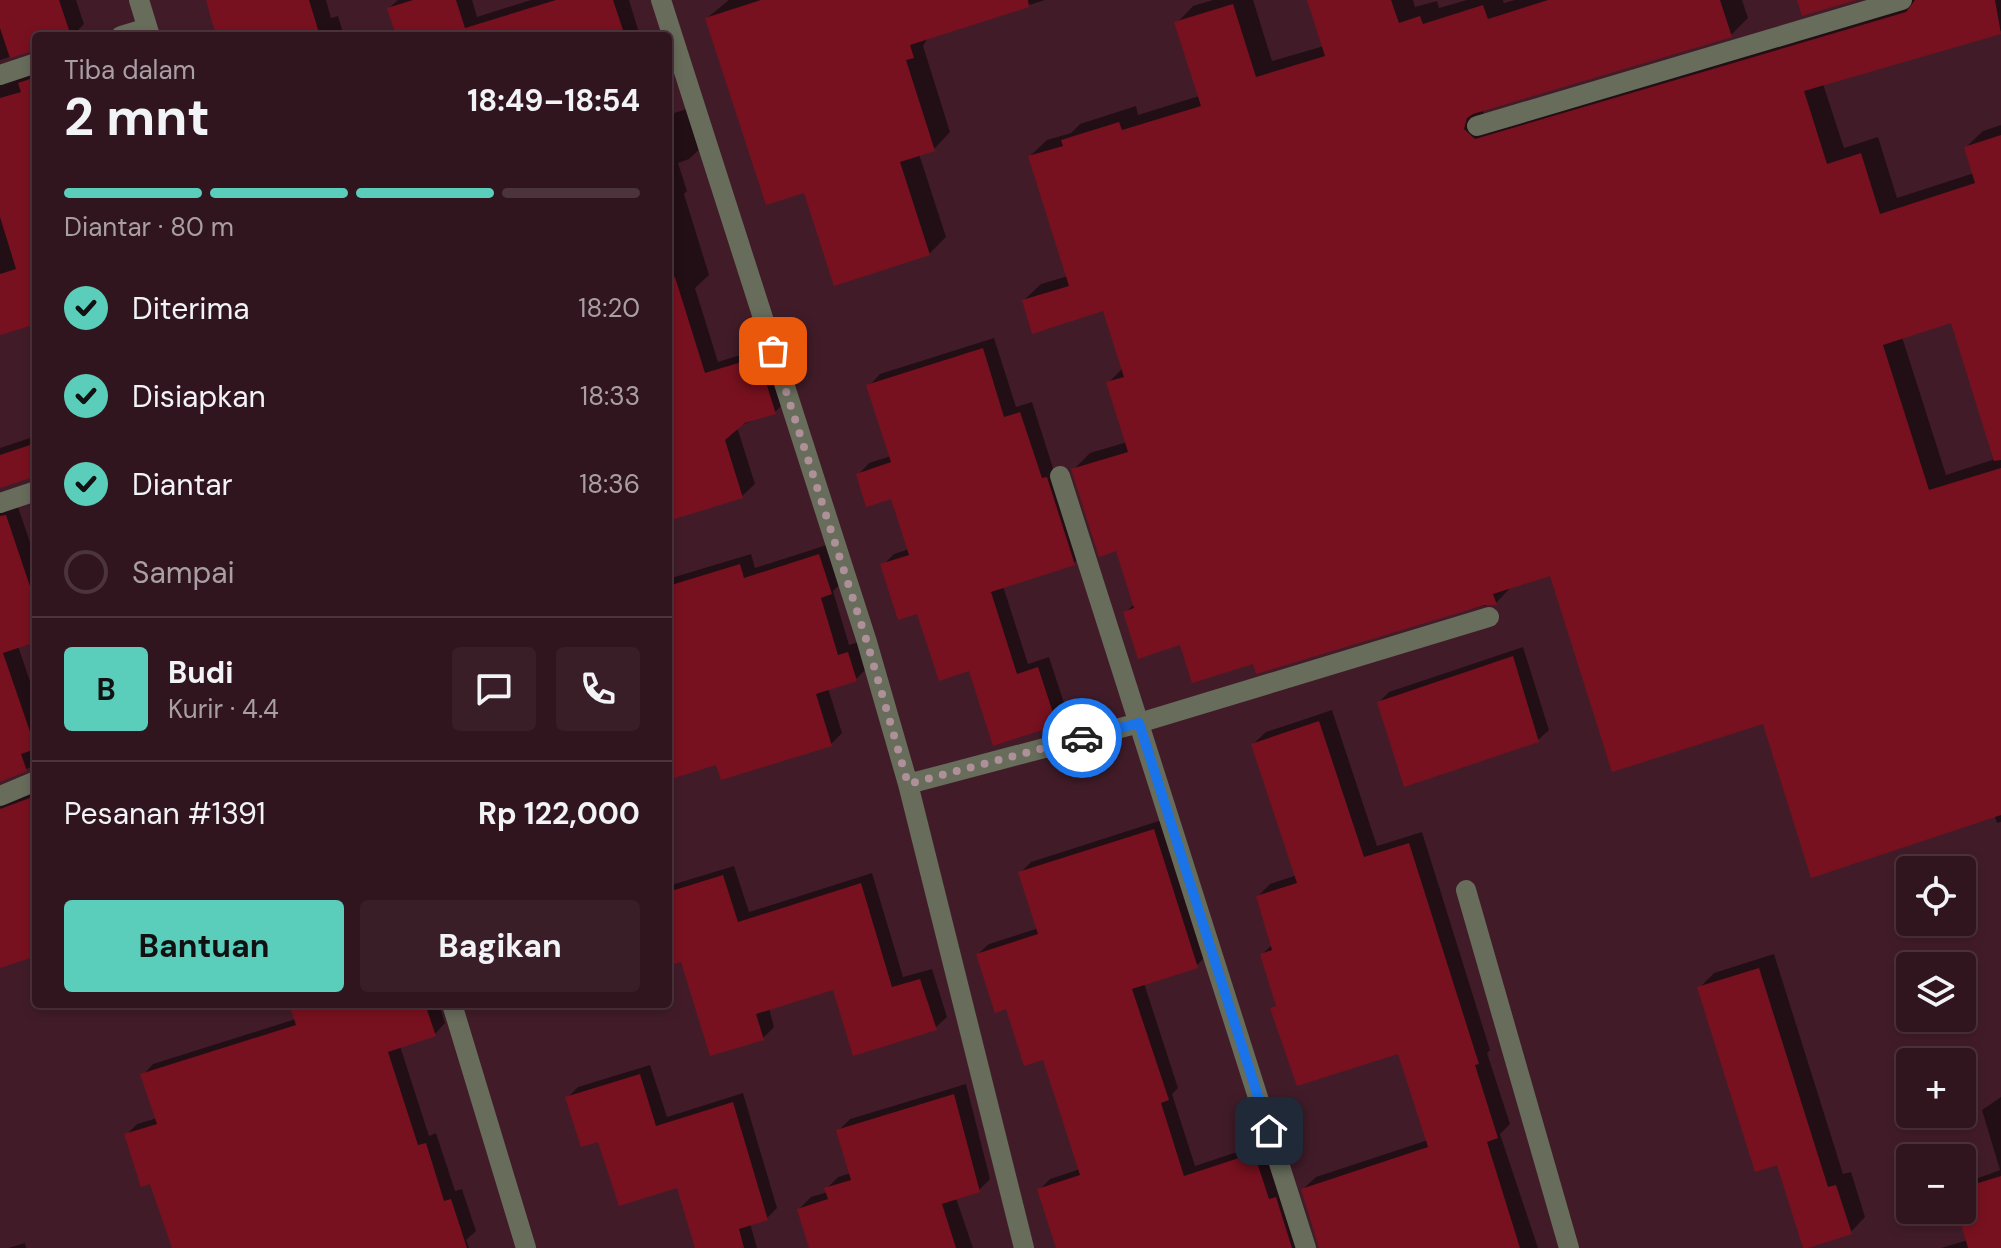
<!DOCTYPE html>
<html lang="id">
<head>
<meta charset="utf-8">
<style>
  :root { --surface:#31151e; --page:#391e27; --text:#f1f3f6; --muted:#a89fa4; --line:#4c343c; --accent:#5bcebb }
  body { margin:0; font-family:"DM Sans",sans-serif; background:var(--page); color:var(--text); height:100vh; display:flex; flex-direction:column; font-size:30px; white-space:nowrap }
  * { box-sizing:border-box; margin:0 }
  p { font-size:26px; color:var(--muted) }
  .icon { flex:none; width:44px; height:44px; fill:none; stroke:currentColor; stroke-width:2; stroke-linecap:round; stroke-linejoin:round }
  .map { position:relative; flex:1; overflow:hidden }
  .panel { position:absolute; left:32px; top:32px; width:640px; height:976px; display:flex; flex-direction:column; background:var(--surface); border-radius:8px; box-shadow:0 4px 12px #0003,0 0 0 2px var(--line) }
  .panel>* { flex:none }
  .fabs { position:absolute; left:1896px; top:856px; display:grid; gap:16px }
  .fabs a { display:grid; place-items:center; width:80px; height:80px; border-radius:8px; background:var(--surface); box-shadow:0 4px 12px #0003,0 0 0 2px var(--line); font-size:40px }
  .pin { position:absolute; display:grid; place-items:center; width:68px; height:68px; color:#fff; margin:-34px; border-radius:16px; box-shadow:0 4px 12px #0006 }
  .courier { position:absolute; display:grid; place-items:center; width:80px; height:80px; margin:-40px; border:6px solid #1a73e8; border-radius:50%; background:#fff; color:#222; box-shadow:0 2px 10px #0007 }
  .head em { font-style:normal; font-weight:700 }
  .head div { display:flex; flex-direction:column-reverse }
  .head { display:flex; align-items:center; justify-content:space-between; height:136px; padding:0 32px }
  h1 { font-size:52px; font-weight:700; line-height:60px }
  .bar { display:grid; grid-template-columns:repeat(4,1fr); gap:12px 8px; align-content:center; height:96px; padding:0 32px }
  .bar i { height:10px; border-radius:6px; background:var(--line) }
  .bar .on { background:var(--accent) }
  .bar p { grid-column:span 4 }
  .line { display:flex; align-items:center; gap:20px; padding:0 32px; border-top:2px solid var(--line) }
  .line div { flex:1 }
  .round { display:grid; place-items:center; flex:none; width:84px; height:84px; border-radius:8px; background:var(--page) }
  ol { padding:0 32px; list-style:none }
  li { display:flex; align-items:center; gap:24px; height:88px }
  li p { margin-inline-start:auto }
  li .icon { padding:8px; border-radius:50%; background:var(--accent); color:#111; stroke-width:4 }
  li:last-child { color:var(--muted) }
  li i { width:44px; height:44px; border:4px solid var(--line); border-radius:50% }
  .button { display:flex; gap:16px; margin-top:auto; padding:16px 32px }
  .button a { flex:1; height:92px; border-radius:8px; background:var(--accent); color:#111; font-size:32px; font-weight:700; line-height:92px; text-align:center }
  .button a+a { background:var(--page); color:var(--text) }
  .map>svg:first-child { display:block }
  .shadow { fill:#0007; fill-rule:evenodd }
  .building { fill:#78111f }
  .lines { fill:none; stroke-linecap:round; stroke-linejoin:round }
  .minor { stroke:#676c5b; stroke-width:20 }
  .done { stroke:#ae9098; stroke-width:8; stroke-dasharray:0 14.4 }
  .route { stroke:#1a73e8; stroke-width:10 }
</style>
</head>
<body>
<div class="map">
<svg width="2001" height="1248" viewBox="0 0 2001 1248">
  <rect width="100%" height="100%" fill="#411c28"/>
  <path class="shadow" d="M0,0H76L84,24L72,36H36V49L0,60V66L36,69V322L0,333Z
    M208,0H326L331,18L338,16L344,36H218Z
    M398,0H472L477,17L531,0H629L640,36H398L389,8Z
    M729,0H1045L929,36L923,46L950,132L934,149L919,154L946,237L929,254L805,190L707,18Z
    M1213,0H1253L1272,61L1324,46L1310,0H1413L1415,7L1437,1L1439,8L1467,0H1503L1504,3L1515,0H1742L1748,18L1731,35L1481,109L1490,122L1499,123L1912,0H2001V31L1823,84L1844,148L1878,137L1897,198L1974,173L1966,147L1983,131L2001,125V822L1997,823L1994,815L1764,722L1552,574L1512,586L1496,603L1254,662L1181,643L1126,612L1135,603L1118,549L1073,470L1090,453L1127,442L1108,383L1123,368L1104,309L1024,300L1041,284L1068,276L1030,156L1047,140L1071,133L1080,124L1136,106L1138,115L1199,96L1177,23L1193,6ZM1952,321L1995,459L1946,475L1902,337Z
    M690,108L702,147L689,159L678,163L687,191L684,194L709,275L695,288L718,362L770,346L787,400L775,412L737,427L755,484L742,496L668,519V115Z
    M994,338L1016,407L1032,402L1053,468L1059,467L1085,552L1074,563L1003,586L1028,664L1049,657L1067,712L1056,723L970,669L918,612L883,565L894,554L909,549L892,496L858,475L869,463L891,456L869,386L880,374Z
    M36,436V474L0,486V448Z
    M0,493L17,504L36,560V640L18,646L36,699V768L31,767L0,780Z
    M830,544L842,582L833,591L849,645L859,642L867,668L856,679L828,688L842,733L831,744L718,763L668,778V579L751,554L755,568Z
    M1523,647L1549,730L1538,740L1379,702L1389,692Z
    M1332,710L1377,846L1422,832L1490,1050L1487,1053L1510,1124L1500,1134L1538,1248H1368L1303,1189L1316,1177L1428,1140L1400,1052L1273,1008L1278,1003L1262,954L1273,944L1258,896L1270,884L1297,875L1253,744L1266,732Z
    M0,788L36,790V954L3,965Z
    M1165,819L1207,955L1196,966L1144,983L1178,1088L1172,1094L1195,1166L1264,1143L1300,1248H1075L1039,1190L1050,1179L1080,1169L1044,1058L1007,1006L978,954L989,944L1039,928L1021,872L1031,862Z
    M734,866L749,912L872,873L903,977L932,969L947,1017L935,1028L834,988L769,1008L774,1027L763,1038L682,959L668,960V886Z
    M1774,954L1843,1174L1851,1172L1865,1217L1851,1232L1778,1162L1699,988L1714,973Z
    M291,1004H439L445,1023L435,1034L400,1046L429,1136L436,1133L455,1191L462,1189L476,1231L466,1240L469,1248H174L152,1181L126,1135L137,1124L157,1118L143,1075L153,1064L296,1019Z
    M491,1004H514L493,1010Z
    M650,1065L667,1117L743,1093L777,1208L767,1218L750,1223L757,1248H697L678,1185L600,1139L568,1097L578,1087Z
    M966,1084L990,1179L979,1190L956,1198L973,1248H845L799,1209L811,1197L828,1192L826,1189L838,1177L851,1173L838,1131L850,1119Z
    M2001,1097V1248H1941L1968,1240L1959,1210H1962V1184L2000,1170L1982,1110Z
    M25,1243L26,1248H8Z"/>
  <path class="building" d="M0,0H59L71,36H36V50L10,58L0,28Z
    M206,0H309L320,36H216Z
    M413,0H456L465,28L556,0H613L625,36H396L387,8Z
    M761,0H1028L1029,7L910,45L914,58L906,60L935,151L900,162L930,255L834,286L804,193L766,205L705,18Z
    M1307,0H1391L1399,23L1420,16L1423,24L1483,5L1488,19L1548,0H1720L1732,37L1473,114L1467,118L1464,129L1475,139L1906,12L1915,0H1995L2001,34L1804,91L1827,164L1861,153L1880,214L1975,183L1964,147L2001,135V460L1994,461L1951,323L1883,345L1929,490L2001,468V815L1811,878L1763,724L1612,772L1550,576L1493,594L1497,605H1485L1256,674L1253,664L1192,683L1180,645L1138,659L1123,612L1134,608L1116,551L1099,557L1071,469L1128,452L1106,382L1124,377L1103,311L1032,334L1022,300L1069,286L1028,156L1063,146L1061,140L1119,122L1122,130L1201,106L1174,22L1233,4L1256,77L1325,56Z
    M1797,0H1856L1802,16Z
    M36,77V324L0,335V274L16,269L0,217V98L21,92L18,83Z
    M675,277L705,373L758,357L776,414L745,423L725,440L743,498L668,521V279Z
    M983,348L1004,417L1020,412L1042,478L1047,477L1075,565L991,592L1017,674L1038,667L1057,725L993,746L969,671L939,681L917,614L898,620L880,564L909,555L891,499L866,507L856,474L891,462L866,385Z
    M36,443V476L0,488V455Z
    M6,515L36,604V642L3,653L36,749L21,754L27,771L0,782V516Z
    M819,554L832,594L821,598L838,655L848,652L857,681L816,694L832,746L721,780L716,765L668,780V586L740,564L744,578Z
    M1513,656L1539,742L1404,787L1377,702Z
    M1319,721L1364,857L1409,843L1479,1064L1475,1065L1498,1138L1487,1142L1520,1248H1319L1301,1189L1428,1147L1398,1054L1297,1086L1270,1008L1276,1006L1260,954L1272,950L1256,896L1297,883L1251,744Z
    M35,796L36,956L0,968V809Z
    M1154,829L1198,968L1132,989L1169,1100L1161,1103L1184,1176L1254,1153L1269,1199L1276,1197L1292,1248H1056L1037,1189L1080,1175L1043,1060L1024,1066L1006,1009L995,1013L976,954L1038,934L1018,872Z
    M723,875L738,922L861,883L892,987L920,979L937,1030L853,1056L833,990L756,1014L764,1040L710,1056L681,962L668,966V892Z
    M1759,968L1828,1187L1836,1185L1852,1234L1808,1248H1803L1777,1165L1755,1172L1697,987Z
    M289,1004H425L436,1036L388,1052L418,1145L426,1143L444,1201L451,1199L467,1248H172L150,1184L141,1187L124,1134L157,1124L140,1074L296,1025Z
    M640,1074L656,1126L733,1102L768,1220L739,1229L744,1248H695L677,1188L619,1206L598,1142L581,1147L565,1097Z
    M954,1094L980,1192L942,1204L956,1248H809L797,1209L828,1199L824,1188L851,1180L836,1130Z
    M2001,1176V1248H1968L1957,1210H1962V1188Z"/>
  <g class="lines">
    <path class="minor" d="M139,0L150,36
      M661,0L867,642L908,784L1024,1248
      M121,36L147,28
      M0,75L36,63
      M1477,126L1902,0
      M1060,476L1306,1248
      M0,503L36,491
      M908,784L1139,723L1489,617
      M0,796L36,781
      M1466,890L1569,1248
      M452,1004L526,1248"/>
  </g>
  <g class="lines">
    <path class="done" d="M773,351L867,642L908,784L1082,738"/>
    <path class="route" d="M1082,738L1139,723L1269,1131"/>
  </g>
</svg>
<div class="fabs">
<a><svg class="icon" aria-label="locate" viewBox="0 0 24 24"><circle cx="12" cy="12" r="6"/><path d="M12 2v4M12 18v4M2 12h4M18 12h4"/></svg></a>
<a><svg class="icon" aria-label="layers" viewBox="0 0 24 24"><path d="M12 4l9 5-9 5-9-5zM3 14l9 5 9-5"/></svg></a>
<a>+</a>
<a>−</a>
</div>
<div class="pin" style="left:773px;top:351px;background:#ea580c"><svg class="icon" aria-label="bag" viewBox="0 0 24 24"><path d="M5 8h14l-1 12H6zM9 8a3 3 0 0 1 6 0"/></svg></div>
<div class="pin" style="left:1269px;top:1131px;background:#1f2937"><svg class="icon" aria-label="home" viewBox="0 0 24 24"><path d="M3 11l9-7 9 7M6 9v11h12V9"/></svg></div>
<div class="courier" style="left:1082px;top:738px"><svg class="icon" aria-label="car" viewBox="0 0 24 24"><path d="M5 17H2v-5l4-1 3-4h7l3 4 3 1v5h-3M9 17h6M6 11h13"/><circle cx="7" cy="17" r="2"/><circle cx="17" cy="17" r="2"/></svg></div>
<section class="panel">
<div class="head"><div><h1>2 mnt</h1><p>Tiba dalam</p></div><em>18:49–18:54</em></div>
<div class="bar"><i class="on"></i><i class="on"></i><i class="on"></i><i></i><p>Diantar · 80 m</p></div>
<ol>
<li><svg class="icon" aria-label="check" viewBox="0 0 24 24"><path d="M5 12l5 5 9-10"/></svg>Diterima<p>18:20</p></li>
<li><svg class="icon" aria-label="check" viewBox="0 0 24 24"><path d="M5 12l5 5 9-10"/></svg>Disiapkan<p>18:33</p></li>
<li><svg class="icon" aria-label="check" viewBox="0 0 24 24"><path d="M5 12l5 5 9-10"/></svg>Diantar<p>18:36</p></li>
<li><i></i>Sampai</li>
</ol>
<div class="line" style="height:144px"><b class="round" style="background:var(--accent);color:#111">B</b><div><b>Budi</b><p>Kurir · 4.4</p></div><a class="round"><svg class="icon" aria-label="chat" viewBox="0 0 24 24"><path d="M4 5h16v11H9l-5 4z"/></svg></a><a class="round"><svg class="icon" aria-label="phone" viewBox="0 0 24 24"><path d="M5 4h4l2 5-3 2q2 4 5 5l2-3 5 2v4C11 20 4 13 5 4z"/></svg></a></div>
<div class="line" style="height:104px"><div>Pesanan #1391</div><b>Rp 122,000</b></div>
<div class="button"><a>Bantuan</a><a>Bagikan</a></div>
</section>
</div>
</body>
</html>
